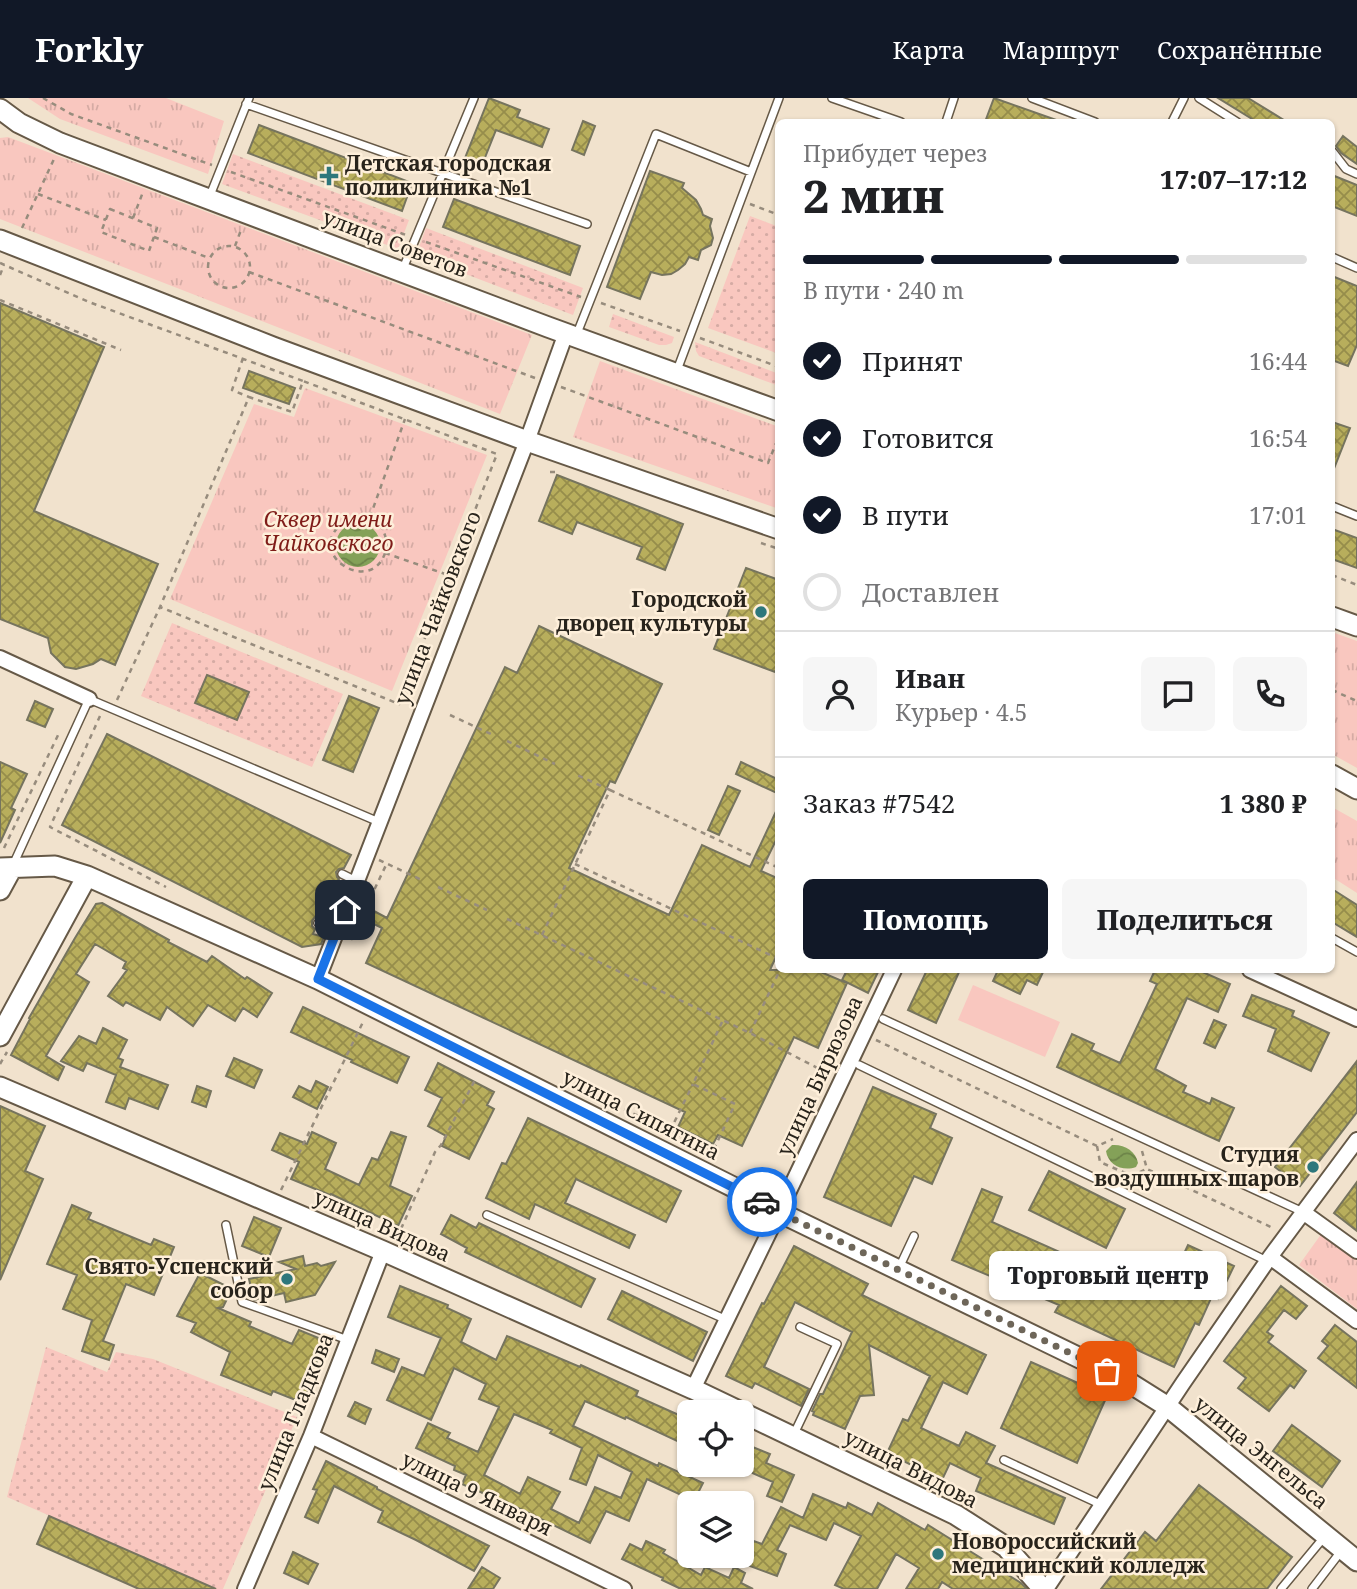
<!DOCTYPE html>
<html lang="ru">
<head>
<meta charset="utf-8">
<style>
  :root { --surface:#fff; --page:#f6f6f6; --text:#202124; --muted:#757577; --line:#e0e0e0; --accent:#111827 }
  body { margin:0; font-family:"Noto Serif",serif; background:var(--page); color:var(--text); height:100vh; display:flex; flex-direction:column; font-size:26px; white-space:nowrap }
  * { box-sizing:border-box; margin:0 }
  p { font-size:23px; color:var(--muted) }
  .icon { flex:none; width:38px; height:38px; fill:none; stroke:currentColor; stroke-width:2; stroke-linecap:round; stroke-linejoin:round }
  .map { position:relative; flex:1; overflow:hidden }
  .panel { position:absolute; left:775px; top:21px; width:560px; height:854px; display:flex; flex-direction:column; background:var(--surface); border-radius:10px; box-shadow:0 2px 5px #0004 }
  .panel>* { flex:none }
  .fabs { position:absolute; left:677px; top:1302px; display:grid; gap:14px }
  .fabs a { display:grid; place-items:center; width:77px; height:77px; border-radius:10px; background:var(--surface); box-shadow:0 2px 5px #0004; font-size:35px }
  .pin { position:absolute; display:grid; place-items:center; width:60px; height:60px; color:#fff; margin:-30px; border-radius:14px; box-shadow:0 4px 10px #0006 }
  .courier { position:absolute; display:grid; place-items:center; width:70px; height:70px; margin:-35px; border:5px solid #1a73e8; border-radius:50%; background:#fff; color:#222; box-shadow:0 2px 9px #0007 }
  .bubble { position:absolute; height:49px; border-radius:10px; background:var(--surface); box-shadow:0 2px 5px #0004; font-size:23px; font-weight:800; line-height:49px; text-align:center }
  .overview em { font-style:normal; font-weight:800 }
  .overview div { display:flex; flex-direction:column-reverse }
  .overview { display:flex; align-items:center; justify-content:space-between; height:119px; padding:0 28px }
  h1 { font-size:46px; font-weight:800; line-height:52px }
  .bar { display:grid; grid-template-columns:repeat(4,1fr); gap:10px 7px; align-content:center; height:84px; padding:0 28px }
  .bar i { height:9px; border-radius:5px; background:var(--line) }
  .bar .on { background:var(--accent) }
  .bar p { grid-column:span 4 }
  .line { display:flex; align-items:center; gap:18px; padding:0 28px; border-top:2px solid var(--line) }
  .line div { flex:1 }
  .round { display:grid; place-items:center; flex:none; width:74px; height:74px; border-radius:10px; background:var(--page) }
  ol { padding:0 28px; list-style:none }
  li { display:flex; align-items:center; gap:21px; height:77px }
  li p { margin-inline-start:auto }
  li .icon { padding:7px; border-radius:50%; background:var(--accent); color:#fff; stroke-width:4 }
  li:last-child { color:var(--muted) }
  li i { width:38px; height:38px; border:4px solid var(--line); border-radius:50% }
  .cta { display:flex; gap:14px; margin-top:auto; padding:14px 28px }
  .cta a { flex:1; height:80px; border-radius:10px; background:var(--accent); color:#fff; font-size:28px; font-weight:800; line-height:80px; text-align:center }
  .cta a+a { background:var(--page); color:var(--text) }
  header { display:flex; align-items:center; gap:42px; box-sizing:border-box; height:98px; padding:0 35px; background:var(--accent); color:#fff }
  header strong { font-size:33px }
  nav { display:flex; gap:38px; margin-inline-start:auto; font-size:24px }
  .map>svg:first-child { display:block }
  .grass { fill:url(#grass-dots) }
  .park { fill:url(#park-tufts) }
  .pitch { fill:#f9c7bf }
  .water { fill:url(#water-waves) }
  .building { fill:url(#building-cross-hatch); stroke:#76745e; stroke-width:2; fill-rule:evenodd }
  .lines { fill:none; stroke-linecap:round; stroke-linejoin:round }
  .lane-casing { stroke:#665947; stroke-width:10 }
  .street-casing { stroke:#665947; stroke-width:18 }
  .secondary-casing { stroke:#665947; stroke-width:23 }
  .path { stroke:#978c7d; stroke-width:2.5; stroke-dasharray:5 5; stroke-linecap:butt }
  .lane { stroke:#fff; stroke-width:7 }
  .street { stroke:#fff; stroke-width:14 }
  .secondary { stroke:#fff; stroke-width:19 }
  .done { stroke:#6e6659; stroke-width:7; stroke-dasharray:0 12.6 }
  .route { stroke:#1a73e8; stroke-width:9 }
  .poi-dot { fill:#2e777c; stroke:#feefda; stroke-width:2.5 }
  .labels { text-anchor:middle; stroke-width:5; stroke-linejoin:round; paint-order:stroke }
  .poi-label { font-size:21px; font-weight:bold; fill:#28231b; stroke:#feefda; text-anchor:end }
  .street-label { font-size:21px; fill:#28231b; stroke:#feefda }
  .park-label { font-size:21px; font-style:italic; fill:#7f1c18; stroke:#feefda }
</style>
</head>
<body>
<header>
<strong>Forkly</strong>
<nav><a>Карта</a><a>Маршрут</a><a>Сохранённые</a></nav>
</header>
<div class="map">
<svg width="1357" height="1491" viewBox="0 0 1357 1491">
  <defs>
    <pattern id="grass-dots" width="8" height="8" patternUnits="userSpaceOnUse" patternTransform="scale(1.75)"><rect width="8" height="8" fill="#f9c7bf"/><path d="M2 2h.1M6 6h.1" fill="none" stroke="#d5aba4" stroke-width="1.8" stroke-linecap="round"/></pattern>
    <pattern id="park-tufts" width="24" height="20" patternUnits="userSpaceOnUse" patternTransform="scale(1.75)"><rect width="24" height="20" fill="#f9c7bf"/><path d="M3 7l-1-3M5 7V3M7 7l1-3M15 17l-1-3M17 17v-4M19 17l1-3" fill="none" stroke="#d5aba4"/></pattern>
    <pattern id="water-waves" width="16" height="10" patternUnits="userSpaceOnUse" patternTransform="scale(1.75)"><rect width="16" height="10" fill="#84a158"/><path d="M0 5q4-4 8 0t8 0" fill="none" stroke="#6c8348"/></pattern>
    <pattern id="building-cross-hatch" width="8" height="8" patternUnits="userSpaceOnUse" patternTransform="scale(1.75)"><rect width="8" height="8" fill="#b8ae5c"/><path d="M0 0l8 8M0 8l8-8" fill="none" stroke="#968d4b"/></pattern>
  </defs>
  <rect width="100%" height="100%" fill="#f1e2cd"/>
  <path class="grass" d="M233,56L409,122L398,151L222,86Z
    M750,118L779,129V256L708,230Z
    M426,130L583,190L573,217L416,157Z
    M613,216L674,239L672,245L666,247H659L609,229Z
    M695,244L779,276V288L699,258L696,253Z
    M172,525L343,596L312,669L141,598Z
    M46,1249L107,1274L116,1254L153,1261L297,1319L223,1491H216L7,1399Z"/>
  <path class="park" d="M28,0H166L224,23L208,76L60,21Z
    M8,39L532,237L500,316L0,121V40Z
    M600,263L779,329V411L573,339Z
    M305,290L487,357L392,593L170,501L254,306L294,319Z
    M1332,534L1357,543V670L1332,656Z
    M1332,709L1357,723V795L1332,779Z
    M1322,1135L1357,1161V1211L1299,1167Z"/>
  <path class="pitch" d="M973,887L1060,924L1045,959L958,922Z"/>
  <path class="water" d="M336 447a22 22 0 1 1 44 0a22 22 0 1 1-44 0Z
    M1112,1047C1124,1046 1136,1053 1138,1065L1136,1069C1123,1074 1108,1067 1106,1053Z"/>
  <path class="building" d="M489,0L520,12L517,19L549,31L542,49L496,32L482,67L465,60Z
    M994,0L1059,23L1058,24H985Z
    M1218,0H1248L1287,24H1257Z
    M583,23L595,28L584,57L572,52Z
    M259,27L412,85L402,113L248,55Z
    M1343,38L1357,49V66L1341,55L1336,48Z
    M650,73L684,85L682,90L696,102L701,111L703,117L712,121L710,128L713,140L711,147L701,152L698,162L689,159L685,166L678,172L671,176L662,177L651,174L640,201L607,189Z
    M1332,77L1357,87V118L1332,108Z
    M454,101L580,148L570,177L443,129Z
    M1332,178L1357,188V247L1348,268L1332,262Z
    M0,205L104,249L34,413L158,466L115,567L101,561L93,566L76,571L65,569L51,555L48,540L0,521Z
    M249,273L295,290L289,306L243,290Z
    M1332,324L1350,330L1333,373H1332Z
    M557,377L683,426L665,472L637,461L642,449L577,424L572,436L539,423Z
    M1332,431L1357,440V470L1332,461Z
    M746,470L779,482V564L775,574L714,551Z
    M539,528L662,586L615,685L610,683L569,770L669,817L702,747L750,769L779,707V736L761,773L779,781V852L770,872H816L847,885L818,950L794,939L742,1048L718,1037L713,1046L678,1029L685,1014L366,865L382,830L354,816V809L359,805L387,820L505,569L517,575Z
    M207,577L249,594L237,622L195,605Z
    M349,598L379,610L353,674L323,662Z
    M35,603L53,611L45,629L27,622Z
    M107,636L351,757L344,770L339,771L336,774L337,779L339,781L333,793L341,797V804L337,807L329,804L321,820L315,819L312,823V828L315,831L313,836L324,839L321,846L302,849L62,727Z
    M0,664L27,676L11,710L15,712L0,745Z
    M741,664L779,682V696L736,676Z
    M728,688L740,693L719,737L708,732Z
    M1332,791L1357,807V839L1332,824Z
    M102,805L169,842L168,844L207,864L212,858L245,881L247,879L272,895L257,919L243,910L235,923L208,907L193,928L167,909L160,922L126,904L123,908L108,898L127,872L123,870L126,864L95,846L76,876L89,884L46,958L64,969L58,982L11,957L30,921L29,920L75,840L96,806Z
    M847,872H879L868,895L842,882Z
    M927,872H960L936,925L908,912Z
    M998,872H1044L1037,887L1027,882L1020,896L993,883Z
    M1155,872H1198L1230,886L1218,914L1187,900L1155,971L1186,988L1183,994L1210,1006L1212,1000L1234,1010L1219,1043L1057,969L1072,936L1094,946L1091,952L1120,965L1157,886L1150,883Z
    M1252,897L1294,913L1292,918L1329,935L1311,973L1268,953L1276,931L1243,918Z
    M303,909L409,959L397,985L351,964L352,962L291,934Z
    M1214,922L1226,927L1215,950L1204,945Z
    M103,930L127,942L118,960L123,962L120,969L168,987L158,1011L129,1000L125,1011L106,1004L116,977L87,965L83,973L61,963L79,938L96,946Z
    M234,960L262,972L254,990L226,978Z
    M1357,963V1014L1300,1088L1275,1069Z
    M438,965L494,994L487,1007L494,1011L469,1061L442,1048L446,1038L428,1028L442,1000L425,992Z
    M316,983L328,989L317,1011L293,999L299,988L311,994Z
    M197,988L211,993L206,1009L192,1004Z
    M873,989L936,1016L930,1030L952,1040L932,1086L914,1078L891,1128L824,1099Z
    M0,1008L45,1028L25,1073L43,1081L0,1182Z
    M528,1020L681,1093L666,1124L576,1081L565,1105L635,1137L629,1150L535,1106L529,1121L486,1100L502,1065L506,1066Z
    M312,1034L336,1045L325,1071L359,1087L372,1060L378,1062L391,1034L406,1039L390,1088L412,1098L398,1128L331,1096L330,1097L291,1081L299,1064L272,1052L280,1035L307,1046Z
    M1049,1073L1125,1111L1106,1150L1029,1112Z
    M1357,1084V1133L1334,1115Z
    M982,1091L1002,1099L992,1124L1163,1200L1188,1147L1234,1168L1218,1201L1212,1198L1199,1227L1195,1225L1174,1269L1055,1214L1059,1207L952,1162Z
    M72,1107L91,1115L88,1121L151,1147L154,1141L174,1149L154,1197L126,1186L103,1243L114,1247L109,1262L82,1253L92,1222L63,1211L77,1177L47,1166Z
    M451,1117L476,1130L479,1125L595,1181L581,1209L465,1154L467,1150L441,1136Z
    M254,1119L281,1130L269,1159L242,1148Z
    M794,1148L868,1186L862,1197L986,1257L967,1296L943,1284L921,1330L959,1348L966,1334L995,1348L986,1365L1065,1400L1054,1426L976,1393L981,1380L950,1365L942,1382L887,1355L903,1321L908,1323L930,1278L869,1247L874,1297L860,1298L845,1331L813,1317L814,1314L812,1313L820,1296H823L852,1234L795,1204L764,1269L809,1291L801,1308L755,1285L752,1290L726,1278L762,1205L764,1206Z
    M303,1158L305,1168L317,1165L321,1168L335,1164L315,1197L286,1204L284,1195L254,1202L249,1181L296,1171L279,1164Z
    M200,1175L232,1191L223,1209L218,1210L251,1224L249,1228L292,1246L299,1232L326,1243L307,1286L310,1287L303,1305L273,1293L271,1297L221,1277L230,1254L191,1234L196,1225L177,1218Z
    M400,1188L448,1207L447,1210L471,1221L461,1244L496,1262L507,1238L580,1269L581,1267L638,1293L636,1298L690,1322V1349L626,1319L625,1321L585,1303L573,1328L658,1368L659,1365L703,1385L694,1403L647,1381L629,1423L606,1413L590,1445L502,1402L501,1405L477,1392V1393L462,1386L466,1377L454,1372L455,1368L416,1350L428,1325L450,1335L447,1340L478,1354L499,1309L479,1301L486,1286L454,1270L431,1322L387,1302L402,1269L424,1278L441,1240L388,1219ZM514,1316L552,1332L550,1335L582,1350L570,1381L586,1387L598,1357L632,1374L621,1400L595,1389L579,1425L551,1411L560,1394L528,1379L520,1396L484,1377Z
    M1281,1188L1307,1208L1296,1221L1284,1212L1267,1234L1273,1238L1268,1244L1306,1273L1294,1290L1290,1287L1269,1313L1238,1290L1246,1280L1224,1263Z
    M622,1193L707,1234L693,1263L608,1221Z
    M1335,1227L1357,1244V1290L1318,1260L1328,1248L1322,1243Z
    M376,1252L399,1261L394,1274L372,1265Z
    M1031,1264L1107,1298L1077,1365L1001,1330Z
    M355,1304L371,1311L365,1326L348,1318Z
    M1292,1327L1340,1363L1322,1389L1273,1353Z
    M750,1348L770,1356L766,1365L794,1377L782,1404L767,1398L773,1384L741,1370Z
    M326,1363L377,1389V1391L489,1448L474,1473L416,1442L378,1424L383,1413L334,1388L318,1425L305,1419L317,1392L313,1391Z
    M1199,1387L1292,1459L1267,1491H1101L1145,1434L1156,1443Z
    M813,1396L846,1410L848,1405L872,1417L878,1405L925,1432L928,1427L1021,1485L1027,1491H953L942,1484L938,1491H906L919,1470L896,1456L877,1491H844L835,1487L861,1438L834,1425L826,1442L790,1427L777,1452L786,1456L777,1478L739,1464L748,1441L762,1446L781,1409L803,1420Z
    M49,1418L216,1491H139L37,1446Z
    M646,1443L665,1452L663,1455L701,1477L705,1469L729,1480L734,1469L745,1475L741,1485L753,1491H681L662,1482L663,1480L622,1461L630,1446L642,1452Z
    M293,1454L318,1466L308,1486L284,1475Z
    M482,1469L500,1480L493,1491H468Z"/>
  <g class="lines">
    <defs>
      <path id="lane" d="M832,0L901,24
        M1032,0L1095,24
        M1199,0L1237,24
        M246,6L587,126
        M946,24L954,0
        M1172,24L1184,0
        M1332,53L1346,71L1357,76
        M209,100L249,0
        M1332,159L1357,170
        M402,173L474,0
        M576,238L656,36L751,74
        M676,275L779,0
        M1332,408L1357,418
        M13,767L89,601L379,724
        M342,776L356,783
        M318,825L336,835
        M1332,840L1357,854
        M883,921L1303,1114
        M859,967L1267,1163
        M487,1117L727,1222
        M226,1127L242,1204L348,1242
        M899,1170L914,1138
        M793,1338L837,1246L800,1229
        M1004,1362L1102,1407
        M1281,1491L1325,1438
        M1312,1491L1342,1452"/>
      <path id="street" d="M0,560L89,601
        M350,801L527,343L566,235
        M1250,872L1357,921
        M318,881L345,812
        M1303,1114L1357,1153
        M1270,1159L1357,1223
        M693,1291L779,1114L894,872
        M311,1338L624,1491
        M245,1491L311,1338L383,1153
        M1046,1491L1183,1285L1270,1159L1357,1042"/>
      <path id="secondary" d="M0,11L19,25L60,45L548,229L779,313
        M0,142L273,249L527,343L779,431
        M1332,519L1357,528
        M1332,677L1357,691
        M0,770L55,768L87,778L318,881L771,1108L779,1114L1125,1282L1168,1309L1357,1463
        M0,792L12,770
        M0,938L87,778
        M0,989L383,1153L693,1291L956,1417L1006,1449L1043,1491"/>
    </defs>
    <use href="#lane" class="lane-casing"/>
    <use href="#street" class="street-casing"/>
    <use href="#secondary" class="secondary-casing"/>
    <path class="path" d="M43,0L71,16L212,67
      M231,74L406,137
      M38,96L106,122
      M750,106L779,117
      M110,111L157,130L149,153L101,134Z
      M133,120L143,94
      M22,130L54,61
      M154,139L209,160
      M426,144L581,199
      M235,148L241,132
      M208 169a21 21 0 1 1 42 0a21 21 0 1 1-42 0Z
      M0,165L89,204L303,283
      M249,174L535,280
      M0,177L4,167
      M0,202L121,252
      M601,205L680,233
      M700,240L779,269
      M243,260L232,292L249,299
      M561,289L768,365L777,343H779
      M550,374H560
      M352,419C357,419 363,418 368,419C382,423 390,442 385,455C370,501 294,450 352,419Z
      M370,419L405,321
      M761,445L779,451
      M385,455L448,477
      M1332,477L1357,487
      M1332,592L1357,603
      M117,602L160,509L249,299L292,314L303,283L497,356L399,606L160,509
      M450,617L493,637
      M100,618L50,729L166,789
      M507,643L555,666
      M610,692L779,770
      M4,750L60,633
      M379,762L424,783
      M575,766L779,861
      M438,789L487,812
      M366,809L387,765
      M507,821L750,935L829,976
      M542,837L610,692L575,676
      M351,842L361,820
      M750,935L780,872
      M876,942L1097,1048L1113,1041
      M0,966L7,954
      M579,990L713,1053L735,1006L693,986L723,922
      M670,1033L693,986
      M1097,1048L1100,1064L1132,1078L1146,1071
      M1142,1053L1147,1071L1273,1130
      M281,1092L364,922
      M397,1140L435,1054L441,1047L476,980"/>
    <use href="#lane" class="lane"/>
    <use href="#street" class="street"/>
    <use href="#secondary" class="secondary"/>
  </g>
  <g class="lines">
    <path class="done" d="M762,1104L779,1114L1107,1273"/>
    <path class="route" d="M345,812L318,881L762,1104"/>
  </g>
  <g class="poi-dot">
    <path d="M325.5 67.5h7v7h7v7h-7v7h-7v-7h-7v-7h7z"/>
    <circle cx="761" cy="514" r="7"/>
    <circle cx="1313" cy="1069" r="7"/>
    <circle cx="287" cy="1181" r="7"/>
    <circle cx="938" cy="1456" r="7"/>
  </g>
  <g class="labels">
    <g class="poi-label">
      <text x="345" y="73" text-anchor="start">Детская городская<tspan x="345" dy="24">поликлиника №1</tspan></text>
      <text x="747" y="509">Городской<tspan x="747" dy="24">дворец культуры</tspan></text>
      <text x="1299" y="1064">Студия<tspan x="1299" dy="24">воздушных шаров</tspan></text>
      <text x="273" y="1176">Свято-Успенский<tspan x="273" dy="24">собор</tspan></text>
      <text x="952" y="1451" text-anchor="start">Новороссийский<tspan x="952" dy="24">медицинский колледж</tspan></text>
    </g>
    <g class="street-label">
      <text transform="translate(395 146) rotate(21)" y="7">улица Советов</text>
      <text transform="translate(438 510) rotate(-69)" y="7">улица Чайковского</text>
      <text transform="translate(820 978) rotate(-65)" y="7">улица Бирюзова</text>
      <text transform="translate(641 1017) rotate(27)" y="7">улица Сипягина</text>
      <text transform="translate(382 1128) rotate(24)" y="7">улица Видова</text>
      <text transform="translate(296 1314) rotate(-68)" y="7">улица Гладкова</text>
      <text transform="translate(1261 1355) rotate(39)" y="7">улица Энгельса</text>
      <text transform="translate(911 1371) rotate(27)" y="7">улица Видова</text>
      <text transform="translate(477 1396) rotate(26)" y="7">улица 9 Января</text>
    </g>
    <g class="park-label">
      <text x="328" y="429">Сквер имени<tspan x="328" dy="24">Чайковского</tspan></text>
    </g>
  </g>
</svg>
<div class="fabs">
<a><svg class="icon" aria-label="locate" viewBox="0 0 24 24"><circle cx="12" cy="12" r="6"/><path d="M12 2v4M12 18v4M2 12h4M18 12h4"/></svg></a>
<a><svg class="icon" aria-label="layers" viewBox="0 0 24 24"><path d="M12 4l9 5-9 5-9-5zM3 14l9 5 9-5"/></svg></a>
</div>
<div class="pin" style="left:1107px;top:1273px;background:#ea580c"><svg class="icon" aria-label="bag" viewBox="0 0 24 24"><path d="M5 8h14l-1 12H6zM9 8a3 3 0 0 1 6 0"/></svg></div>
<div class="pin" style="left:345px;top:812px;background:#1f2937"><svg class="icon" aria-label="home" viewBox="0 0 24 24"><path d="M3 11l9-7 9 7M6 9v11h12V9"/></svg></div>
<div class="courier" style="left:762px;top:1104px"><svg class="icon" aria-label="car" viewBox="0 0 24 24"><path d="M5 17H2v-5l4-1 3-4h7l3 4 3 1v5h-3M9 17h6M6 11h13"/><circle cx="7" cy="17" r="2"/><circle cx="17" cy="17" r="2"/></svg></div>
<div class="bubble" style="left:989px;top:1153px;width:238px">Торговый центр</div>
<section class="panel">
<div class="overview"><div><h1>2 мин</h1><p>Прибудет через</p></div><em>17:07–17:12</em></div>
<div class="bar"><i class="on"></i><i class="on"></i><i class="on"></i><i></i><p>В пути · 240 m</p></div>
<ol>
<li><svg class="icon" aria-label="check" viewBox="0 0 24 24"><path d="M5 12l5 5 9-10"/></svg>Принят<p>16:44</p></li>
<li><svg class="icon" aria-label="check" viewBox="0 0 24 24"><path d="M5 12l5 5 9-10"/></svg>Готовится<p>16:54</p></li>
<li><svg class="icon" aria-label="check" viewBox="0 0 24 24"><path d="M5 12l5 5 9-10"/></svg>В пути<p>17:01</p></li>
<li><i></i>Доставлен</li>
</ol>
<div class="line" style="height:126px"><a class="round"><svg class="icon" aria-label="person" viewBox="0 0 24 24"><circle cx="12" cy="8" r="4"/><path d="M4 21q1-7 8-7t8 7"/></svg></a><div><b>Иван</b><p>Курьер · 4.5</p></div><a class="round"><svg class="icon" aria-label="chat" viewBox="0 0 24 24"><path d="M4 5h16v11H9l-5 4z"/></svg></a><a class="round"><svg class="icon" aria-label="phone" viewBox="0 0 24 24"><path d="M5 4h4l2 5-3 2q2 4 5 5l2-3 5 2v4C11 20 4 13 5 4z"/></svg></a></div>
<div class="line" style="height:91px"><div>Заказ #7542</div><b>1 380 ₽</b></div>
<div class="cta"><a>Помощь</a><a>Поделиться</a></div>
</section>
</div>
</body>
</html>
